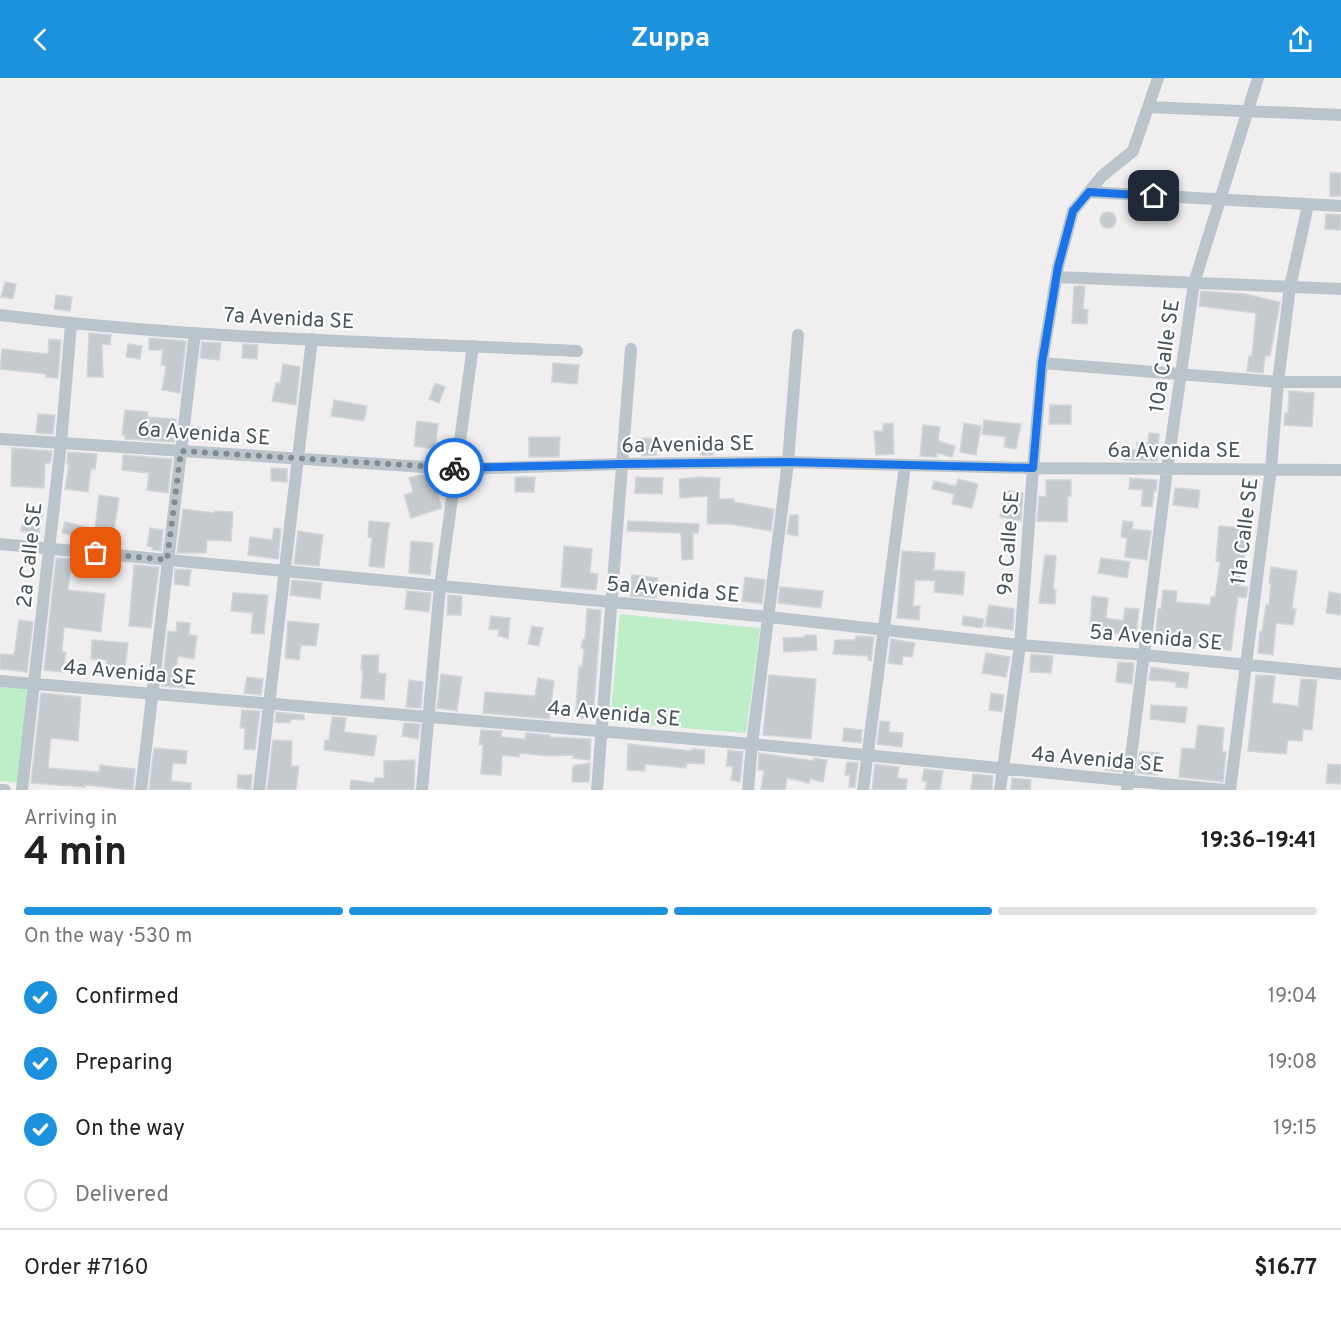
<!DOCTYPE html>
<html lang="en">
<head>
<meta charset="utf-8">
<style>
  :root { --surface:#fff; --page:#f6f6f6; --text:#222; --muted:#767676; --line:#e0e0e0; --accent:#1c91dd }
  body { margin:0; font-family:Overpass,sans-serif; background:var(--page); color:var(--text); height:100vh; display:flex; flex-direction:column; font-size:22px; white-space:nowrap }
  * { box-sizing:border-box; margin:0 }
  p { font-size:20px; color:var(--muted) }
  .icon { flex:none; width:33px; height:33px; fill:none; stroke:currentColor; stroke-width:2; stroke-linecap:round; stroke-linejoin:round }
  .map { position:relative; height:712px; overflow:hidden }
  .sheet { display:flex; flex-direction:column; background:var(--surface); flex:1 }
  .sheet>* { flex:none }
  .pin { position:absolute; display:grid; place-items:center; width:51px; height:51px; color:#fff; margin:-26px; border-radius:12px; box-shadow:0 3px 9px #0006 }
  .courier { position:absolute; display:grid; place-items:center; width:60px; height:60px; margin:-30px; border:4px solid #1a73e8; border-radius:50%; background:#fff; color:#222; box-shadow:0 2px 8px #0007 }
  .overview em { font-style:normal; font-weight:700 }
  .overview div { display:flex; flex-direction:column-reverse }
  .overview { display:flex; align-items:center; justify-content:space-between; height:102px; padding:0 24px }
  h1 { font-size:39px; font-weight:700; line-height:45px }
  .bar { display:grid; grid-template-columns:repeat(4,1fr); gap:9px 6px; align-content:center; height:72px; padding:0 24px }
  .bar i { height:8px; border-radius:4px; background:var(--line) }
  .bar .current { background:var(--accent) }
  .bar p { grid-column:span 4 }
  .line { display:flex; align-items:center; gap:15px; padding:0 24px; border-top:2px solid var(--line) }
  .line div { flex:1 }
  ol { padding:0 24px; list-style:none }
  li { display:flex; align-items:center; gap:18px; height:66px }
  li p { margin-inline-start:auto }
  li .icon { padding:6px; border-radius:50%; background:var(--accent); color:#fff; stroke-width:4 }
  li:last-child { color:var(--muted) }
  li i { width:33px; height:33px; border:3px solid var(--line); border-radius:50% }
  header { display:flex; justify-content:space-between; align-items:center; height:78px; padding:0 24px; background:var(--accent); color:#fff; font-size:27px; font-weight:700 }
  .map>svg:first-child { display:block }
  .green { fill:#bdeec7 }
  .building { fill:#c5cace; stroke:#d2d6da; stroke-width:1.5 }
  .lines { fill:none; stroke-linecap:round; stroke-linejoin:round }
  .minor { stroke:#bac5cb; stroke-width:12 }
  .done { stroke:#828b8f; stroke-width:6; stroke-dasharray:0 10.8 }
  .route { stroke:#1a73e8; stroke-width:8 }
  .labels { text-anchor:middle; stroke-width:4.5; stroke-linejoin:round; paint-order:stroke }
  .street-label { font-size:21px; fill:#47555b; stroke:#fff }
</style>
</head>
<body>
<header><svg class="icon" aria-label="back" viewBox="0 0 24 24"><path d="M15 5l-7 7 7 7"/></svg>Zuppa<svg class="icon" aria-label="share" viewBox="0 0 24 24"><path d="M12 15V3M7 8l5-5 5 5M5 13v7h14v-7"/></svg></header>
<div class="map">
<svg width="1341" height="712" viewBox="0 0 1341 712">
  <rect width="100%" height="100%" fill="#f1eeef"/>
  <path class="green" d="M620,536L760,550L746,655L610,644Z
    M0,609L27,610L18,705L0,703Z"/>
  <path class="building" d="M1330,95H1341V118H1330Z
    M1100 142a8 8 0 1 1 16 0a8 8 0 1 1-16 0Z
    M1326,136L1341,137V152L1325,151Z
    M5,204L16,206L13,221L1,219Z
    M1074,208H1085L1083,231L1088,232L1087,246L1072,245Z
    M1201,213L1245,216L1280,224L1270,278H1265L1263,295L1247,293L1249,278H1252L1256,235L1199,228Z
    M56,217L72,219L70,233L54,231Z
    M89,255L111,257L110,267L102,266L103,299H87Z
    M149,260L186,263L180,315L162,312L166,288L161,287L163,272H149Z
    M49,261L61,262L58,300L46,299V296L0,291L2,271L48,276Z
    M202,264L221,265L219,282L200,280Z
    M128,266L142,268L140,281L126,279Z
    M243,266L258,267L257,281L242,280Z
    M553,285L579,287L577,306L552,304Z
    M283,286L300,289L296,327L272,323L276,305L280,306Z
    M435,305L445,309L439,325L429,321Z
    M1289,313L1314,315L1312,349L1284,347L1285,335H1288Z
    M334,322L367,328L364,343L331,338Z
    M1050,327H1071V346H1049Z
    M125,332L148,334L147,339L176,341L174,364L125,361V357H122Z
    M38,336L55,337L53,356L36,355Z
    M984,342L1021,346L1016,371L1004,369L1006,359L982,356Z
    M417,343L438,346L435,371L414,368Z
    M893,345L894,376L876,377L874,353H883V346Z
    M964,345L981,348L976,377L960,374Z
    M923,347L940,349L938,363L955,368L952,379L937,375V379L920,378Z
    M192,348L215,352L212,365L191,361Z
    M1149,355L1159,356L1157,383L1124,382V371L1137,372V364L1148,365Z
    M529,359H560L559,379H529Z
    M642,360L657,361L656,377L642,378Z
    M701,361L713,362V377H701Z
    M12,370L52,373L51,383L49,386L45,385L44,410L11,408Z
    M68,374L97,376L95,391L91,390L88,414L65,411L69,386H67Z
    M123,377L172,381L168,415L147,412L149,395L122,392Z
    M271,390L287,391V404L271,403Z
    M419,397L435,398L436,411L442,430L411,440L404,417L413,414L409,400Z
    M515,399H535L534,414H515Z
    M636,399L663,400L662,416L635,415Z
    M701,399L720,400L719,421H734V424L774,431L771,453L730,446H707L708,418L680,420L679,401Z
    M1130,400L1157,402L1156,413L1154,412L1152,429L1141,428L1143,412L1129,411Z
    M958,401L978,406L972,430L952,426L954,416L932,411L934,403L956,408Z
    M1046,402H1071V418H1068L1067,444L1037,443L1039,418L1046,419Z
    M1175,410L1200,412L1198,430L1173,427Z
    M1005,412L1023,415L1021,443L1000,439Z
    M99,417L119,420L112,466L93,463L62,455L65,444L95,451Z
    M183,431L213,435L214,433L233,434L231,463L207,462L206,475H177Z
    M25,434L42,437L39,455L21,453Z
    M790,437H798V458L787,456Z
    M369,443L389,445L384,490L369,488L372,460L368,459Z
    M628,443L699,446L698,455H693V481L682,482L681,455L627,453Z
    M1123,443L1133,444L1132,451L1151,453L1147,482L1125,479L1127,460L1121,459Z
    M1219,448L1246,450L1244,486H1242L1239,508L1248,509L1246,520L1238,519L1231,573L1195,567L1194,571L1155,566L1158,531H1161L1163,512L1177,513L1176,524L1210,527L1211,519H1215L1220,484L1216,483Z
    M150,450L163,452L161,473L152,472L153,469L147,468Z
    M274,450L281,451L278,481L248,477L250,459L272,462Z
    M298,453L323,457L319,488L294,486Z
    M411,463L433,465L430,497L409,495Z
    M564,468L592,471L590,495L598,496L596,512L561,509Z
    M902,473L935,475L934,492L965,494L963,517L934,514L935,503L915,502L913,528H920L919,542L897,540Z
    M1045,477L1056,478V481L1053,512H1056L1055,526L1039,525Z
    M56,480L72,481L68,512L105,516L101,554L64,549L62,574H66L63,594L44,592Z
    M1101,480L1130,484L1127,500L1098,495Z
    M134,487L159,489L151,550L129,548Z
    M1271,489L1297,493L1292,531H1296L1293,547L1276,545L1273,577L1258,575L1260,553H1262L1266,527H1269L1271,506L1269,505Z
    M175,491L191,492L189,508L174,506Z
    M632,497L658,500L656,520L630,518Z
    M745,499L765,502L762,526L742,523Z
    M292,502L322,505L320,521L290,517Z
    M780,509L823,513L821,530L778,525Z
    M407,513L431,515L429,534L405,531Z
    M1329,514L1341,516V537L1326,535Z
    M233,515L268,517L264,556L251,555L253,535L231,533Z
    M448,517L462,518L461,537H447Z
    M1092,518L1108,520L1106,540L1123,543L1125,530L1139,531L1136,557L1100,554L1101,552L1090,550Z
    M989,527L1014,531L1013,552L985,548Z
    M587,531L601,532L593,641L575,640L579,588L582,589L584,571L581,570L583,561H585Z
    M491,538L510,540L508,560L498,558L499,552L489,551Z
    M963,538L984,541L982,550L962,547Z
    M19,542L33,544L27,594L0,591V576L14,577Z
    M288,543L319,546L316,568L301,567L299,582L285,580Z
    M177,544L190,545L189,556L197,558L194,581L178,578L175,596L187,598L185,610L162,608L168,553L176,554Z
    M532,548L543,550L539,568L528,566Z
    M805,557H816L817,572L784,574L783,560L805,559Z
    M856,558L874,559L871,583L868,582V578L833,576L835,562H855Z
    M891,561L915,565L912,579L903,578L902,587L888,585Z
    M92,562L128,565L124,598L105,597L107,582L91,581Z
    M986,575L1010,579L1006,599L982,595Z
    M1031,576L1053,578L1051,595L1030,594Z
    M362,577H379L378,595L386,596L384,622L361,620L363,592H361Z
    M1118,584L1134,585L1132,606L1116,604Z
    M1151,589L1189,595L1187,610L1176,609V604L1149,602Z
    M441,596L462,599L457,633L437,630Z
    M769,597L816,601L811,661L763,657Z
    M1256,597L1275,598L1272,625L1298,628L1301,601L1317,602L1312,652L1303,651L1302,663L1288,662L1286,676L1248,673Z
    M247,599L263,601L261,617L244,615Z
    M538,600L554,603L549,641L483,635L485,614L535,618Z
    M409,602L423,604L421,630L406,629Z
    M41,615L81,619L78,663L51,660L48,690L99,694L100,687L135,691L133,712L85,707V709L31,705Z
    M991,615L1004,617L1002,634L989,632Z
    M1151,627L1187,629L1185,645L1150,641Z
    M242,632L260,633L255,672L244,671L245,650H240Z
    M276,634L304,637V642L291,641L290,645L275,644Z
    M332,639L346,640L344,654L377,658L374,678L324,672L325,662H329Z
    M880,643L890,644L889,654L903,655L902,669L877,666Z
    M404,645L420,646L418,661L402,658Z
    M1198,647L1224,650L1222,674H1226L1223,704L1179,699L1182,670L1195,671Z
    M844,650L862,652L861,665L843,663Z
    M481,652L502,653L501,659L525,661L526,655L550,657V659L591,661L590,682L573,680V677L548,678L520,675L519,679L502,677L501,697L481,696L483,667H479Z
    M273,662L292,663L291,688H299L296,712H267Z
    M628,666L692,673V671L705,672L704,686L687,685L686,690L645,686V693L627,692Z
    M154,670L187,673L186,686L173,685L171,703L191,705V712H149Z
    M728,672L743,674L740,704L731,702L733,689L726,688Z
    M1140,674L1159,675L1157,697L1137,695Z
    M759,675L814,683V680L827,682L823,704L810,701L809,705L787,700L785,712H761L764,692H758Z
    M1106,679L1123,680L1121,694L1105,692Z
    M415,682L414,712H350L351,702L374,705L375,700H384V683Z
    M847,684L858,685L855,709H849L850,697H845Z
    M590,685L589,704H572L573,688Z
    M875,686L899,689L897,700L907,701L906,712H872Z
    M1328,686L1341,687V706L1326,705Z
    M924,691L943,693L940,712H925L927,704L922,703Z
    M973,696L993,698L992,712H971Z
    M238,697H252L251,712L237,710Z
    M1012,700L1031,702L1030,712H1011Z"/>
  <g class="lines">
    <path class="minor" d="M1148,29L1341,37
      M1089,114L1341,128
      M1057,199L1341,211
      M0,237C191,261 385,264 577,273
      M1042,285L1278,304H1341
      M0,361L456,391L623,386L788,384L1033,390L1341,392
      M0,466L769,539L1020,567L1144,577L1341,596
      M0,603L752,666L1225,712
      M1127,711L1167,392L1194,205L1258,0
      M0,712H5
      M22,712L61,365L71,246
      M141,712L195,255
      M259,712L312,261
      M422,712L440,508L473,268
      M597,712L631,271
      M748,712L752,666L788,384L798,257
      M863,712L905,387
      M1000,712L1020,567L1033,390L1042,285L1058,189L1073,133L1102,98L1133,73L1158,0
      M1230,712L1271,391L1278,304L1290,209L1308,127"/>
  </g>
  <g class="lines">
    <path class="done" d="M96,475L167,482L181,373L454,390"/>
    <path class="route" d="M454,390L623,386L788,384L1033,390L1042,285L1058,189L1073,133L1089,114L1154,118"/>
  </g>
  <g class="labels">
    <g class="street-label">
      <text transform="translate(289 240) rotate(3)" y="7">7a Avenida SE</text>
      <text transform="translate(1164 278) rotate(-82)" y="7">10a Calle SE</text>
      <text transform="translate(204 355) rotate(4)" y="7">6a Avenida SE</text>
      <text transform="translate(688 366) rotate(-1)" y="7">6a Avenida SE</text>
      <text x="1174" y="379">6a Avenida SE</text>
      <text transform="translate(1244 453) rotate(-83)" y="7">11a Calle SE</text>
      <text transform="translate(1008 465) rotate(-86)" y="7">9a Calle SE</text>
      <text transform="translate(29 477) rotate(-84)" y="7">2a Calle SE</text>
      <text transform="translate(673 511) rotate(5)" y="7">5a Avenida SE</text>
      <text transform="translate(1156 559) rotate(5)" y="7">5a Avenida SE</text>
      <text transform="translate(130 594) rotate(5)" y="7">4a Avenida SE</text>
      <text transform="translate(614 635) rotate(5)" y="7">4a Avenida SE</text>
      <text transform="translate(1098 681) rotate(5)" y="7">4a Avenida SE</text>
    </g>
  </g>
</svg>
<div class="pin" style="left:96px;top:475px;background:#ea580c"><svg class="icon" aria-label="bag" viewBox="0 0 24 24"><path d="M5 8h14l-1 12H6zM9 8a3 3 0 0 1 6 0"/></svg></div>
<div class="pin" style="left:1154px;top:118px;background:#1f2937"><svg class="icon" aria-label="home" viewBox="0 0 24 24"><path d="M3 11l9-7 9 7M6 9v11h12V9"/></svg></div>
<div class="courier" style="left:454px;top:390px"><svg class="icon" aria-label="bike" viewBox="0 0 24 24"><circle cx="6" cy="16" r="4"/><circle cx="18" cy="16" r="4"/><path d="M6 16l4-8h5l3 8M10 8l3 8H6M13 5h3"/></svg></div>
</div>
<section class="sheet">
<div class="overview"><div><h1>4 min</h1><p>Arriving in</p></div><em>19:36–19:41</em></div>
<div class="bar"><i class="current"></i><i class="current"></i><i class="current"></i><i></i><p>On the way · 530 m</p></div>
<ol>
<li><svg class="icon" aria-label="check" viewBox="0 0 24 24"><path d="M5 12l5 5 9-10"/></svg>Confirmed<p>19:04</p></li>
<li><svg class="icon" aria-label="check" viewBox="0 0 24 24"><path d="M5 12l5 5 9-10"/></svg>Preparing<p>19:08</p></li>
<li><svg class="icon" aria-label="check" viewBox="0 0 24 24"><path d="M5 12l5 5 9-10"/></svg>On the way<p>19:15</p></li>
<li><i></i>Delivered</li>
</ol>
<div class="line" style="height:78px"><div>Order #7160</div><b>$16.77</b></div>
</section>
</body>
</html>
